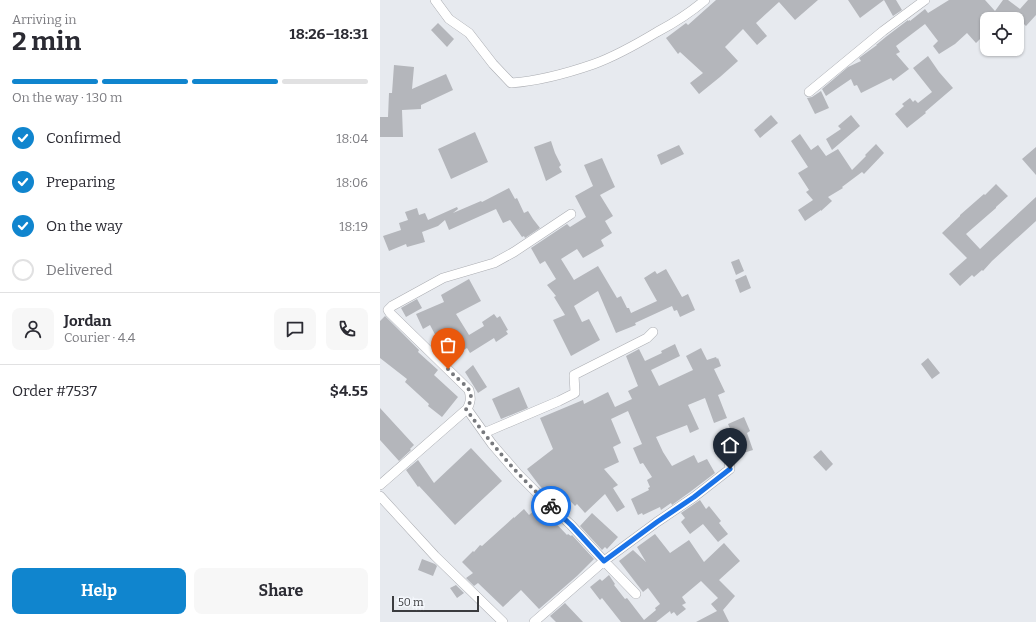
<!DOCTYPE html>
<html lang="en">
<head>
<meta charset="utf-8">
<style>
  :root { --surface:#fff; --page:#f7f7f7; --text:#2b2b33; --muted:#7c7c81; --line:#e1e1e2; --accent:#1085ce }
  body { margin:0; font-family:Bitter,serif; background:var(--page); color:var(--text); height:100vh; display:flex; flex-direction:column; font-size:15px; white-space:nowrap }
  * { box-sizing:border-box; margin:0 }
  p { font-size:13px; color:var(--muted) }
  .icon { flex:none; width:22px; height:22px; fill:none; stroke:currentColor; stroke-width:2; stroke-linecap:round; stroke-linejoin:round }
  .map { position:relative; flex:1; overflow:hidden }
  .drawer { display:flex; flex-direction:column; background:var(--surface); width:380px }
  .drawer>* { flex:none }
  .buttons { position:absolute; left:600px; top:12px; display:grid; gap:8px }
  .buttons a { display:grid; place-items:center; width:44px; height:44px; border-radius:8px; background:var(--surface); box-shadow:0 1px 3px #0004; font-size:20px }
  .scale { position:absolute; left:12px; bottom:10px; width:87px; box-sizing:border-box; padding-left:4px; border:2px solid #3b3c3f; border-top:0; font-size:11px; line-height:14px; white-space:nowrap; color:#3b3c3f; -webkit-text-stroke:3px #f4f7fc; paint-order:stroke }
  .pin { position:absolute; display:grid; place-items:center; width:34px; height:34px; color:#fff; margin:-41px -17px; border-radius:50% 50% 50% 0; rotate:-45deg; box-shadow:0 0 4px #0007 }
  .pin .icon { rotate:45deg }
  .courier { position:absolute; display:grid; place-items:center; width:40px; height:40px; margin:-20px; border:3px solid #1a73e8; border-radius:50%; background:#fff; color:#222; box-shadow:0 1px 5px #0007 }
  .head em { font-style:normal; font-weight:700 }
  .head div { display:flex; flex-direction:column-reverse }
  .head { display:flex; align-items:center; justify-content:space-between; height:68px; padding:0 12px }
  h1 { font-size:26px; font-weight:700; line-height:30px }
  .bar { display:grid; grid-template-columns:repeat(4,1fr); gap:6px 4px; align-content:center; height:48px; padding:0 12px }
  .bar i { height:5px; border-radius:3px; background:var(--line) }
  .bar .active { background:var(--accent) }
  .bar p { grid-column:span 4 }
  .line { display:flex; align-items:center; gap:10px; padding:0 12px; border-top:1px solid var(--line) }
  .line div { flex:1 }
  .round { display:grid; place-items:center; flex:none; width:42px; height:42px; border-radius:8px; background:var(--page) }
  ol { padding:0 12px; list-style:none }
  li { display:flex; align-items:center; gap:12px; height:44px }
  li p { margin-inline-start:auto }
  li .icon { padding:4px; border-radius:50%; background:var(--accent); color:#fff; stroke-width:4 }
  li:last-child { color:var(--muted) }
  li i { width:22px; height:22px; border:2px solid var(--line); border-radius:50% }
  .primary-button { display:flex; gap:8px; margin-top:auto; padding:8px 12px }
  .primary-button a { flex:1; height:46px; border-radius:8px; background:var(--accent); color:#fff; font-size:16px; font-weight:700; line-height:46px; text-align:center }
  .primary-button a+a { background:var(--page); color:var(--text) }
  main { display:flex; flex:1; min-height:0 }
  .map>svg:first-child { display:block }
  .building { fill:#b4b6bb }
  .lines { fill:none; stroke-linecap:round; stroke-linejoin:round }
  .minor-casing { stroke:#abadb2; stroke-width:10 }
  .minor { stroke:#fff; stroke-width:9 }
  .done { stroke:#77797d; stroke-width:4; stroke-dasharray:0 7.2 }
  .route { stroke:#1a73e8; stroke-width:5 }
</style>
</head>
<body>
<main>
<section class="drawer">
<div class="head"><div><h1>2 min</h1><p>Arriving in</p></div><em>18:26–18:31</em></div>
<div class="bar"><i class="active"></i><i class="active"></i><i class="active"></i><i></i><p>On the way · 130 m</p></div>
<ol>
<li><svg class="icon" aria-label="check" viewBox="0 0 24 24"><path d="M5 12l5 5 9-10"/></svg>Confirmed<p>18:04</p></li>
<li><svg class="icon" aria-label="check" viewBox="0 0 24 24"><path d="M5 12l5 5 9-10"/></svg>Preparing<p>18:06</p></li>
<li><svg class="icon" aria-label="check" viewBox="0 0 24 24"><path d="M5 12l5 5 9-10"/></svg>On the way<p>18:19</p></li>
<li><i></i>Delivered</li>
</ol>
<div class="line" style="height:72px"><a class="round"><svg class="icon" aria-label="person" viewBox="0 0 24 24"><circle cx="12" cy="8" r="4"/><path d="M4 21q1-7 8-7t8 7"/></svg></a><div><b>Jordan</b><p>Courier · 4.4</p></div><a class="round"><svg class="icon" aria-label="chat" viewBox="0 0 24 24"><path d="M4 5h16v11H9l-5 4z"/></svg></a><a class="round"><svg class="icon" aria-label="phone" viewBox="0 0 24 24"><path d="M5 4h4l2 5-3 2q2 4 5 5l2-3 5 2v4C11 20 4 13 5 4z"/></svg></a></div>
<div class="line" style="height:52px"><div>Order #7537</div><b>$4.55</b></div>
<div class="primary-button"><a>Help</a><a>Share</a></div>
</section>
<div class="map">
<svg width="656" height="622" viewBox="0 0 656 622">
  <rect width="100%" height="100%" fill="#e7eaef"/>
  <path class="building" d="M336,0H438L415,20L399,2L376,23L387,36L377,45L363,29L345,47L358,61L340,77L319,94L310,83L323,73L300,52L298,54L286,38L306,23L308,25Z
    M468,0H516L522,10L513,16L504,0L480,18Z
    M569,0H605L615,11L623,0H628L640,9L648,0H656V15L646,26L639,19H607V32L596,43L587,33L575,44L559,54L553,46L558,41L545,24L516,46L520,52L516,54L529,69L513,81L511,78L481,93L477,85L474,86L471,79L446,96L442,89L468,67L481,61L479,58L497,45H496L507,36L528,20V21L530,20V21L545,9L548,13Z
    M58,23L74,39L67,47L51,30Z
    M548,56L559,72L573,88L545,112L546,113L527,128L515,114L524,106L522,104L530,98L533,102L535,100L538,103L552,92L533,68Z
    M14,65L34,67L32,89L66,74L73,90L41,105V109L22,110L23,137H0V117H8L9,93H12Z
    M441,91L449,108L435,114L427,98L432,97Z
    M391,115L398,123L380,138L374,130Z
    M471,115L480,126L452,150L446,139L461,129L458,126Z
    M95,132L108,162L71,179L58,149Z
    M420,134L431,150L438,145L446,156L458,149L472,170L486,156L485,155L496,144L504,153L484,174L482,172L462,187L463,188L448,197L452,201L441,211V210L425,221L418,210L433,200L426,192L429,190L418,173L428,167L411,141Z
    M171,141L175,153L181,165L179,167L182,172L166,181L154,147Z
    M299,145L304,154L281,165L277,155Z
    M656,147V175L642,159Z
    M222,158L235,187L220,195L233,216L225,221L232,233L221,240L224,246L203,258L197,249L181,259L194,280L218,266L237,298L241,296L247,308H249L251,313L277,301L264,278L275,271L277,274L286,269L302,297L308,294L315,310L300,317L297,310L294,311L292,306L255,323L256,325L236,333L218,291L194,306L202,322L209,319L220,340L191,356L173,320L185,315L174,297L176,296L167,285L176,279L165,261L160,264L151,248L187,224L190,227L206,217L195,196L213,186L204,165Z
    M616,184L628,196L616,207V208L586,234L600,249L656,197V221L612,261L603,271L602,270L594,277L592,275L580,286L569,274L587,258L562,233L580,216V215L604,194L605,195Z
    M129,188L135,199L137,198L144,213L148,211L153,219L160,228L145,238L144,236L142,237L130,220L123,223L116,209L69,230L65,220L58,226L42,232L45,242L27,247L26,244L9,251L3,236L21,230L19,223L28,220L25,212L37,208L39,215L45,213L48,220L77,207L78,209L73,213L101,201L102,202Z
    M359,259L364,271L356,275L351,262Z
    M366,275L371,288L360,293L355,280Z
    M89,279L101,301L76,314L89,335L104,326L102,322L114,314L117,318L120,316L128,330L126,331L128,334L116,342L114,338L90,353L87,348L68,359L50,325L43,329L36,314L64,302L61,295Z
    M37,299L42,308L26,317L21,308Z
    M5,316L39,350L38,352L58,370L54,375L78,397L62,417L48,406L49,404L25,382L27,379L0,358V321Z
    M295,344L300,356L271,370L279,386L313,370L306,356L321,348L327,360L336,357L337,359L338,358L341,366L334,369L345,392L338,395L347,418L334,423L325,398L308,405L319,429L310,433L307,425L276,437L283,452L292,466L314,455L318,463L327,459L335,473L310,492L292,505L291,503L281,510L280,507L263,515L262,513L258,515L251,499L269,490L268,488L270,487L267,480L272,477L263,463L260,464L253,448L262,444L248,411L231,419L241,443L233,447L239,462L224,469L238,485L233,488L245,507L237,512L225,494L205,513L197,504L195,506L181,491L172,499L159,485L147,469L173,449L160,418L203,400L204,404L228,392L235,407L252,399L248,391L258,386L246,356L259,349L265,361L282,353L281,351Z
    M548,358L560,373L552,379L541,364Z
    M93,365L107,387L98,393L85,372Z
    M139,387L148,408L121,419L112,399Z
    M0,408L34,445L30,449L31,450L19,461L0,440Z
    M364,417L370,431L367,433L373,450L354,456L353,448L358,446L348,424Z
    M91,448L122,481L75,525L39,486L38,487L26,470L38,460L54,483Z
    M441,450L453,464L446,471L433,457Z
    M320,500L326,509L329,506L341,521L339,523L348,534L338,542L323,524L310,534L301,522L305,518L301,513Z
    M160,505L170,514L168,515L187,535L188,534L191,536L192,535L214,559L197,576L159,609L141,590L123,607L98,583L94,586L86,578L93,573L82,562L93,551L94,552L100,545L102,546L134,517V518L144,509L149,515Z
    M212,513L238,537L227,549L225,547L222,550L200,526Z
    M275,534L290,553L309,540L324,562L344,543L360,561L339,580L355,596L343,610L349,622H316L337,611L331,604L338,598L321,581L302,597L306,603L302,605L306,609L297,616L294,612L291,614L290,611L276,622H241L222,598L220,600L210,587L220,579L222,581L229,575L235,584L234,585L245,599L247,598L264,620L276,610L275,608L280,604L268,588L263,592L239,561L253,550L266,562L257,547Z
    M42,559L55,564L57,566L53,576L38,570Z
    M76,585L84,593L77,598L70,588Z
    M185,603L203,622H176L170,616Z"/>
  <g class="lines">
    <defs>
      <path id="minor" d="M55,0L69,19L89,33L113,64L131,83C159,81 188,73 214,64C236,56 257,44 277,32C294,23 310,13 325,0
        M429,92L503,31L545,0
        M87,409C91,402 91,398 89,390L10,313L8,310L12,306L63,278L114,263L134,252L191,214
        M104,433L179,401L195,393L194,375L267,338L273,332
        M0,485L87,409L112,444L138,474L161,497L191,525L224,561L277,522L314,497L350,469L347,449
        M0,496L55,556L123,622
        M154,622L224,561L256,594"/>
    </defs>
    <use href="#minor" class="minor-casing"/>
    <use href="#minor" class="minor"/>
  </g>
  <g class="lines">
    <path class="done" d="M68,369C72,374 87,386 89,390C93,397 90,404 86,409C111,444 139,477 171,506"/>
    <path class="route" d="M171,506L191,525L224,561L277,522L314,497L350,469"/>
  </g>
</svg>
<div class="buttons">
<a><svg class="icon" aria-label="locate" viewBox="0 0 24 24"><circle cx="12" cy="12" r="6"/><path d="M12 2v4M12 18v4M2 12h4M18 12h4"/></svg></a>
</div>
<div class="scale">50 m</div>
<div class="pin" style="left:68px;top:369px;background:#ea580c"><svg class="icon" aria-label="bag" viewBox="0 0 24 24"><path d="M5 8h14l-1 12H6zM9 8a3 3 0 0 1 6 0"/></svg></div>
<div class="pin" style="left:350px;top:469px;background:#1f2937"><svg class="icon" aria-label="home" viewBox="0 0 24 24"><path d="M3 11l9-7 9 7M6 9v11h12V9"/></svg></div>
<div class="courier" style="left:171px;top:506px"><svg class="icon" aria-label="bike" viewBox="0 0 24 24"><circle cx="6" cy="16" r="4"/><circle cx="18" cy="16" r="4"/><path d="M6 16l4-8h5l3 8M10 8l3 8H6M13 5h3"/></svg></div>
</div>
</main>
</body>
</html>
